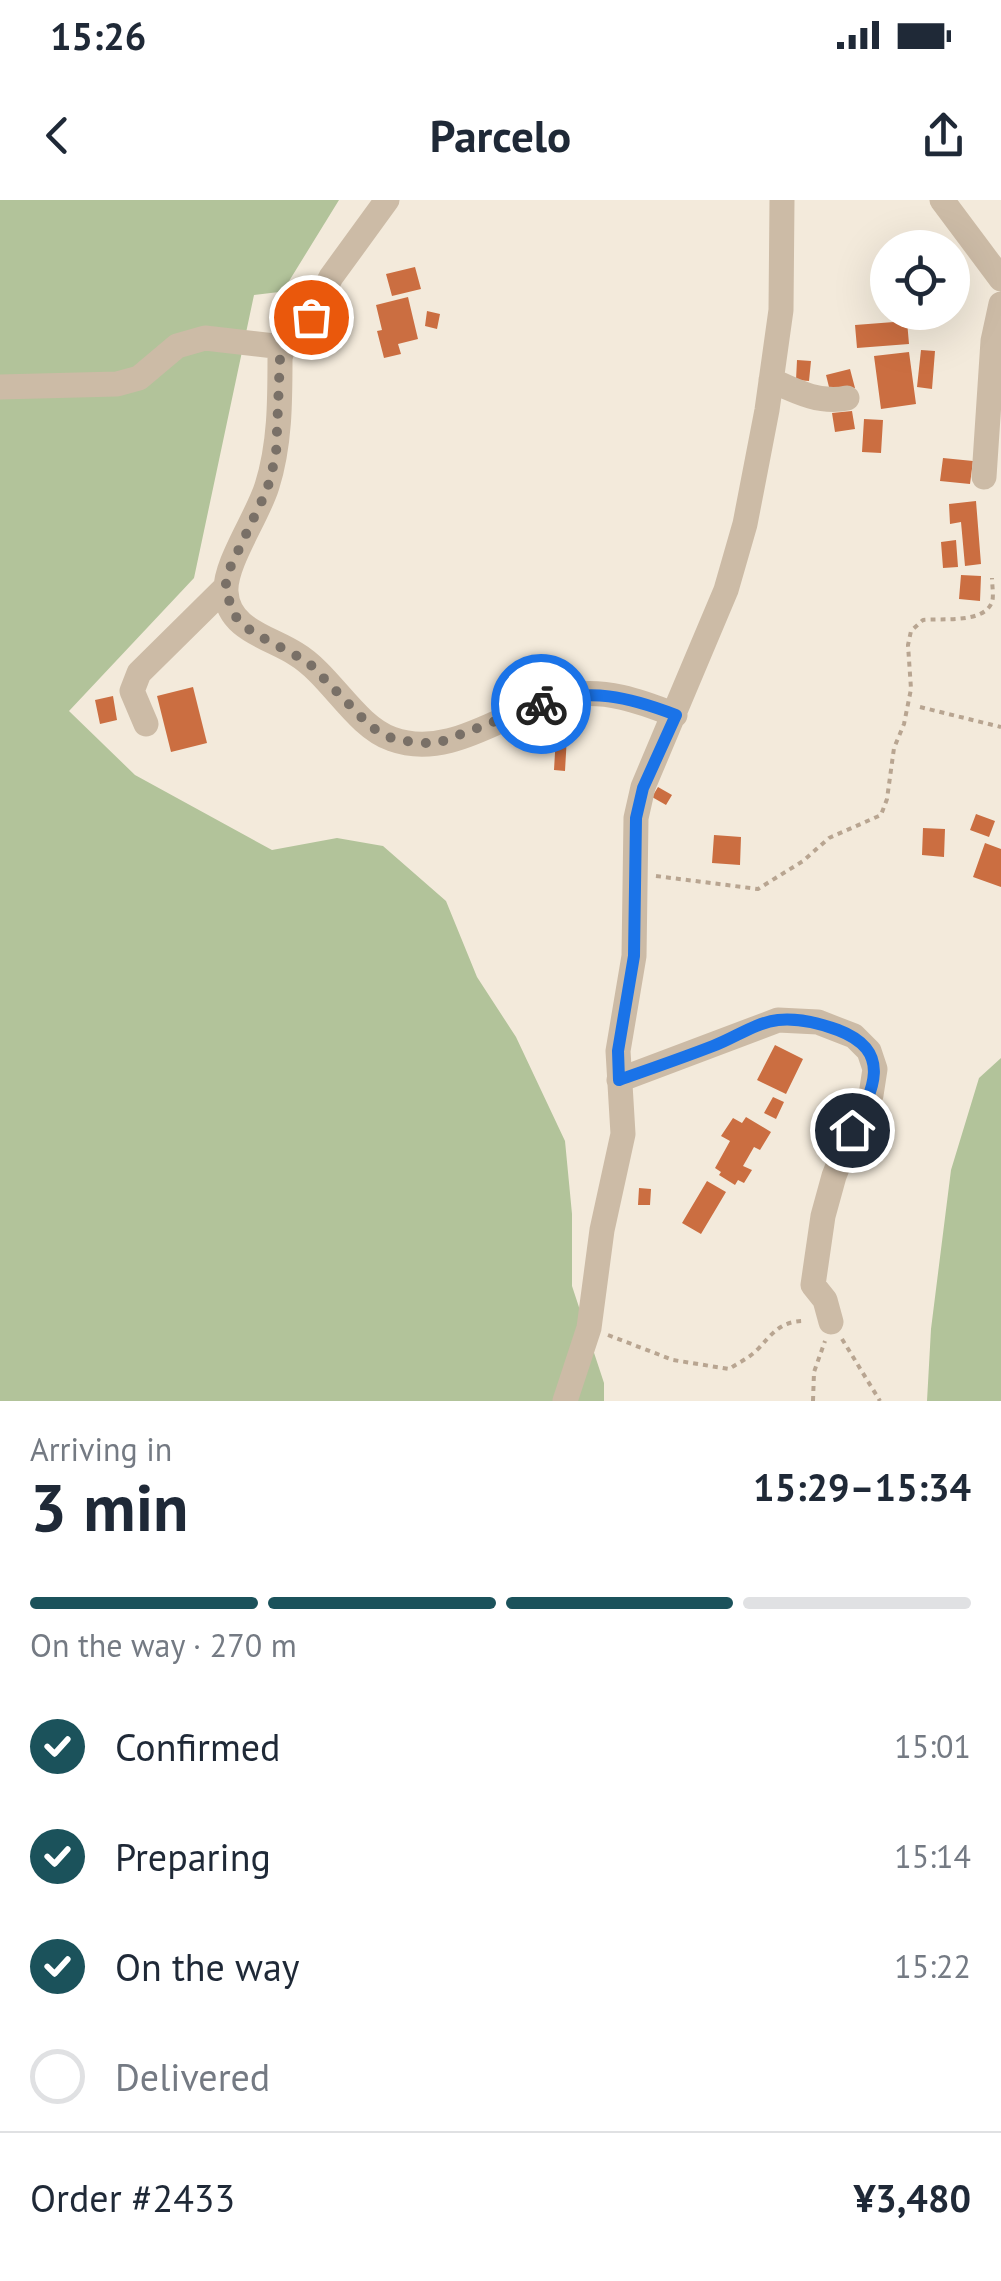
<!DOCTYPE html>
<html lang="en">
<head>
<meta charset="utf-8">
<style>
  :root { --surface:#fff; --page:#f6f6f7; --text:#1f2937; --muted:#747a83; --line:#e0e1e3; --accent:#1b525b }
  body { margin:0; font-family:"PT Sans",sans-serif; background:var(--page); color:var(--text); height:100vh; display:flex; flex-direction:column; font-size:38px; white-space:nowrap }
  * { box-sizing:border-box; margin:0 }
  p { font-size:32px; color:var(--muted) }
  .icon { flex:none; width:55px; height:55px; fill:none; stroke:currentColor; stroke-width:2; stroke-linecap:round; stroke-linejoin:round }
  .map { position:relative; height:1201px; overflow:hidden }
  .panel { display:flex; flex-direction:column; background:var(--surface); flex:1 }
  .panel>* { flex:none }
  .fabs { position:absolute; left:870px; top:30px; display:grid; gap:20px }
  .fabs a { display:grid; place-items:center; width:100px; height:100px; border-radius:50%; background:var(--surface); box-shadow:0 10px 40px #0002; font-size:50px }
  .pin { position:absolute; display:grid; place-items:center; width:85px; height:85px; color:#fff; margin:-42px; border:5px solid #fff; border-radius:50%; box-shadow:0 2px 10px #0007 }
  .courier { position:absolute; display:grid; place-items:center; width:100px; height:100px; margin:-50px; border:8px solid #1a73e8; border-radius:50%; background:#fff; color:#222; box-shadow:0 2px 12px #0007 }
  .headline em { font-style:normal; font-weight:700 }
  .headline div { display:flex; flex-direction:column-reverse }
  .headline { display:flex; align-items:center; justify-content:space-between; height:170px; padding:0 30px }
  h1 { font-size:65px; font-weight:700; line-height:75px }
  .bar { display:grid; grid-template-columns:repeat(4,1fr); gap:15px 10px; align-content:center; height:120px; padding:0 30px }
  .bar i { height:12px; border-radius:8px; background:var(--line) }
  .bar .on { background:var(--accent) }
  .bar p { grid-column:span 4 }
  .line { display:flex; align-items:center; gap:25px; padding:0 30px; border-top:2px solid var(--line) }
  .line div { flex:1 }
  ol { padding:0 30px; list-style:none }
  li { display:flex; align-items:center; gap:30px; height:110px }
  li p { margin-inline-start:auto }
  li .icon { padding:10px; border-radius:50%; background:var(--accent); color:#fff; stroke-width:4 }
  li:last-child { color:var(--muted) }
  li i { width:55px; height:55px; border:5px solid var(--line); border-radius:50% }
  .status { display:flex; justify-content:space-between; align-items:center; height:70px; padding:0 50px; background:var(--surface); direction:ltr }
  .status svg { height:28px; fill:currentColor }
  header { display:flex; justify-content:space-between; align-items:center; height:130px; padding:0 30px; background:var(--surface); font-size:45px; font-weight:700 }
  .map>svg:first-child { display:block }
  .green { fill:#b2c39a }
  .building { fill:#cb6e41 }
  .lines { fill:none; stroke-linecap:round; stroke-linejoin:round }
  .path { stroke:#b8a591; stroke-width:4; stroke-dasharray:5 5; stroke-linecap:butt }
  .minor { stroke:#ccbba6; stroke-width:25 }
  .done { stroke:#797067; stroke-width:10; stroke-dasharray:0 18 }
  .route { stroke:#1a73e8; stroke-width:12 }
</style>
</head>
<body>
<div class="status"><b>15:26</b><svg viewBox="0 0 49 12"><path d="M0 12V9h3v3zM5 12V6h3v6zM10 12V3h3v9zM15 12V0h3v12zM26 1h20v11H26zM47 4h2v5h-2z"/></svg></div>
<header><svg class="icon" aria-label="back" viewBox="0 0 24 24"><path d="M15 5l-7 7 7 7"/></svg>Parcelo<svg class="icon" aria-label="share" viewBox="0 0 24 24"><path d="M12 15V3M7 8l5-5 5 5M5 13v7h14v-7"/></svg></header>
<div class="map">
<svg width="1001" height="1201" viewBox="0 0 1001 1201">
  <rect width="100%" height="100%" fill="#f3eadb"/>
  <path class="green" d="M0,0H339L286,86L279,92L254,95L194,378L69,511L135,575L272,650L337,638L383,646L446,701L477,777L516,837L565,941L572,1014V1086L604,1183V1201H0Z
    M1001,858V1201H927L931,1129L951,970L979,878Z"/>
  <path class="building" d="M415,67L421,89L392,96L386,74Z
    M408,97L418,139L398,144L401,154L384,158L377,131L382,130L376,105Z
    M427,111L440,114L437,129L425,126Z
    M907,121L909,144L857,148L855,125Z
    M921,150L935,151L932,189L917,187Z
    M909,152L916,204L881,209L874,156Z
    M797,160L811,161L809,181L796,180Z
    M850,169L855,188L831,195L826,175Z
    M852,211L855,229L835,232L832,213Z
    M864,219L883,220L881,253L862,252Z
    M943,258L973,261L970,284L940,281Z
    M976,301L981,364L965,366L961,322L950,324L949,304Z
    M956,340L958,367L943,368L941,342Z
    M961,375L981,376L980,401L959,399Z
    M193,487L207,543L171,552L157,496Z
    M113,496L117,520L100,524L95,500Z
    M557,518H568L565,571L554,570Z
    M658,587L672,595L666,605L652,597Z
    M976,614L995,621L989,637L970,630Z
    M923,628L945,629L944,657L922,655Z
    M714,635L741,637L740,665L712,663Z
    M985,643L1001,649V687L973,677Z
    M775,845L803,859L786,894L757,880Z
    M773,897L784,902L776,919L764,913Z
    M746,917L771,932L760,950L754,947L743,966L752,970L744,983L738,980L735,985L719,975L721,972L715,968L730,941L721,936L733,918L742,923Z
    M707,981L726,992L701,1034L682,1023Z
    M639,988L651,989L650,1005H638Z"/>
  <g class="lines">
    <path class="path" d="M920,507L1001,527
      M656,676L758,689L803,661L829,638L881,615L887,599L894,548L904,524L911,489L908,445L911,431L923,420C941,418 984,424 992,402C994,396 992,385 992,378
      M608,1135L673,1160L729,1169C738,1163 749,1158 757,1150C773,1133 780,1121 805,1121
      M842,1139L880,1201
      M813,1201L814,1172L825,1141"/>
    <path class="minor" d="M387,0L331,77L311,117L283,147L280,158C280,201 280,245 267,286C258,316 224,364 226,392C228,430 270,437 296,454C331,475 355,526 392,539C452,561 508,508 565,496C604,488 640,501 675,515
      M942,0L1001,79
      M771,180C795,191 820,204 847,198
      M0,187L117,184L139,178L177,146L205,138L283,147
      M984,277L993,141L1001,104
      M146,524L132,491L139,473L225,388
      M619,880L778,820L818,822L854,836L869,851L875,869L871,895L852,930L834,976L823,1016L813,1085L825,1100L831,1122
      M565,1201L589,1128L602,1030L623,934L618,851L634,756L636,618L643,587L726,390L745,324L767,210L781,110L782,0"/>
  </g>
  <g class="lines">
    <path class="done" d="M311,117L283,148L280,158L276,255L267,290L229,370L225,388L234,415L252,432L308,462L371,527L395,540L435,544L541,504"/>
    <path class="route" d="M541,504C589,487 629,497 676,515L643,588L636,618L634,756L618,851L619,880C650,869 682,858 713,846C735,838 754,823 778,820C798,818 819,823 838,830C893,851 874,890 852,930"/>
  </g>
</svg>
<div class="fabs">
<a><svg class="icon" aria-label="locate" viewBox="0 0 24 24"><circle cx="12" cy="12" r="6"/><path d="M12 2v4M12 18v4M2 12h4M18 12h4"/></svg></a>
</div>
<div class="pin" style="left:311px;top:117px;background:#ea580c"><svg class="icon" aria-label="bag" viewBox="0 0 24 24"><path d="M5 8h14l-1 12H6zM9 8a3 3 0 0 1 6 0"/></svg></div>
<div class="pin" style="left:852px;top:930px;background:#1f2937"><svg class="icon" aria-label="home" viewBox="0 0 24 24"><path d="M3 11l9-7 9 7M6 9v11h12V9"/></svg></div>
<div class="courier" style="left:541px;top:504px"><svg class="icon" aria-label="bike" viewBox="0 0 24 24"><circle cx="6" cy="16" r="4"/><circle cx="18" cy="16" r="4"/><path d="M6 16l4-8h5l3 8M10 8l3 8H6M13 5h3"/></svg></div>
</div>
<section class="panel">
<div class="headline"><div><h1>3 min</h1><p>Arriving in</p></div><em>15:29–15:34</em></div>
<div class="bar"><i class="on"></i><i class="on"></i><i class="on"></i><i></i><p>On the way · 270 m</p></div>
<ol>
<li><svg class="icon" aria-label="check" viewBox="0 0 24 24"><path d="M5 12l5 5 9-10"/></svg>Confirmed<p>15:01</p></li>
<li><svg class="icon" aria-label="check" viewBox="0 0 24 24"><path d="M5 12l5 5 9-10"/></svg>Preparing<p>15:14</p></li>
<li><svg class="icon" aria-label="check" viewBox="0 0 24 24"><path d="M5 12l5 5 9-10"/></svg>On the way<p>15:22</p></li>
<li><i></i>Delivered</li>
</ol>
<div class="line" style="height:130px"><div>Order #2433</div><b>¥3,480</b></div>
</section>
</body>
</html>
